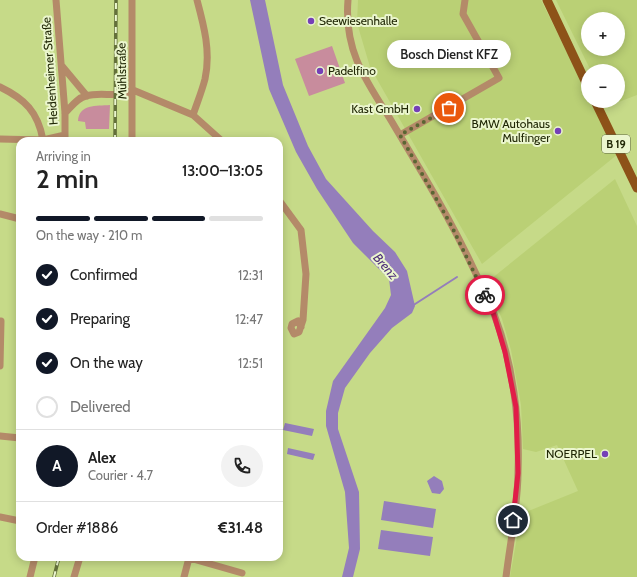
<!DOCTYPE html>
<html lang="en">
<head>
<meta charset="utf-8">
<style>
  :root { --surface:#fff; --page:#f2f2f2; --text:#222; --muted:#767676; --line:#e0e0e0; --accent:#111827 }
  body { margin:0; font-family:Cabin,sans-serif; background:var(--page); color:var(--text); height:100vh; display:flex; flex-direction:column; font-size:15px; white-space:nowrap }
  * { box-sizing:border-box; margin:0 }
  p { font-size:13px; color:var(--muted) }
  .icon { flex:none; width:22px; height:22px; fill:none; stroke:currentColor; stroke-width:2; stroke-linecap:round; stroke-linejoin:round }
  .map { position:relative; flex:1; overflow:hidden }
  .side { position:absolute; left:16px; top:137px; width:267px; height:424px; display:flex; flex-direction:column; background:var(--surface); border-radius:12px; box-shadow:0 2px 10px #0003 }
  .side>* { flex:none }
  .tools { position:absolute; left:581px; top:12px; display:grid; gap:8px }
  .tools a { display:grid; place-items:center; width:44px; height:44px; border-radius:50%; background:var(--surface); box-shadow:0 2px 10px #0003; font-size:20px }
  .pin { position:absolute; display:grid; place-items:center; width:34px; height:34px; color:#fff; margin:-17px; border:2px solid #fff; border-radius:50%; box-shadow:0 1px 4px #0007 }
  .courier { position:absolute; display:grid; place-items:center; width:40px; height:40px; margin:-20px; border:3px solid #e11d48; border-radius:50%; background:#fff; color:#222; box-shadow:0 1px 5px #0007 }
  .bubble { position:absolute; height:28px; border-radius:14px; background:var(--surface); box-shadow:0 2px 10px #0003; font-size:13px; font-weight:600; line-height:28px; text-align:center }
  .head em { font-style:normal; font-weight:600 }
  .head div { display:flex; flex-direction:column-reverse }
  .head { display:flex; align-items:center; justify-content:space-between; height:68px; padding:0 20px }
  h1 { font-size:26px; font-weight:600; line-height:30px }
  .bar { display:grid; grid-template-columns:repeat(4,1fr); gap:6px 4px; align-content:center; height:48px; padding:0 20px }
  .bar i { height:5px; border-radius:3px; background:var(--line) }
  .bar .on { background:var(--accent) }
  .bar p { grid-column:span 4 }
  .line { display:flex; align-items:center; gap:10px; padding:0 20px; border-top:1px solid var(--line) }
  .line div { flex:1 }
  .round { display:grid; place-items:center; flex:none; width:42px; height:42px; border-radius:21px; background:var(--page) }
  ol { padding:0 20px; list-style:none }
  li { display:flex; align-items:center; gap:12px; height:44px }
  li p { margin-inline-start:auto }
  li .icon { padding:4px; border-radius:50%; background:var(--accent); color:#fff; stroke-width:4 }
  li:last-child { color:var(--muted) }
  li i { width:22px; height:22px; border:2px solid var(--line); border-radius:50% }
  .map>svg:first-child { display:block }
  .built { fill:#bad075; fill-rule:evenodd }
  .green { fill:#c88c9d }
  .water { fill:#947ebb }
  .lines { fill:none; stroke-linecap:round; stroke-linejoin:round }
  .stream { stroke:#947ebb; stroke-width:2 }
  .minor { stroke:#b48a69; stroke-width:7 }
  .major { stroke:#8d5218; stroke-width:9 }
  .rail-casing { stroke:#64703b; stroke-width:3.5 }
  .rail { stroke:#ebf6ce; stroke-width:2; stroke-dasharray:6; stroke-linecap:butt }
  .done { stroke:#5a6633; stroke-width:4; stroke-dasharray:0 7.2 }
  .route { stroke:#e11d48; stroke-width:5 }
  .poi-dot { fill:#7540b7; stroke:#ebf6ce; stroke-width:1.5 }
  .labels { text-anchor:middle; stroke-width:4; stroke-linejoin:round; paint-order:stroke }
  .shield { fill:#ebf6ce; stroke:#5d6541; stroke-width:1 }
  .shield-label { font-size:11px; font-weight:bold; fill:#202705 }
  .poi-label { font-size:12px; fill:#202705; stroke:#ebf6ce; text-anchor:end }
  .street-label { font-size:12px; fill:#202705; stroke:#ebf6ce }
  .water-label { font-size:13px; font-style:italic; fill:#4e2e79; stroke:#ebf6ce }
</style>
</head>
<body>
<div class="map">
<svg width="637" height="577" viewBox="0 0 637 577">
  <rect width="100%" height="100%" fill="#c6da88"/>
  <path class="built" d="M358,0H541L588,95V101H591L618,154L482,264L370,67L357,23Z
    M556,0H637V95L608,106L606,101H618V71H591ZM588,19H618V49H588Z
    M615,179L637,226V577H510L521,514L578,491L557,445L536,452L523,449L521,405L511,350L502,319L486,283Z"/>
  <path class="green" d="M332,46L345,83L309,96L295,59Z
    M110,105L109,129H86L85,122L78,121C79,104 96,106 110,105Z"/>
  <path class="water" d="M250,0H265L283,85L308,146L326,179L373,231L395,252L407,271L415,306L412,313L392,328L370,353L345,388L338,413V429L359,492L360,549L353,577H342L349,548L345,492L326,426V411L333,381L385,308L391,295L389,279L353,243L317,189L296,152L269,89Z
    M285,423L314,429L312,436L283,430Z
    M288,448L315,454L313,460L287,454Z
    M434,476L442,481L444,489L440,494L432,493L427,481Z
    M384,501L436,509L433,528L381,520Z
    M381,530L433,537L430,556L378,549Z"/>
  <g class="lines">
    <path class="stream" d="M412,306L457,277"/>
    <path class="minor" d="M56,0L65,113V141
      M132,0V141
      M348,0C344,49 364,78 389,117C401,137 412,156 424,176C450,220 474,266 494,314C513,363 520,420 518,472C518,506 510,543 506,577
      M62,66L87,96
      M0,87C25,99 38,112 43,140
      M133,90L193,115L222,141
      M65,113C71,107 77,98 86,96C102,91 118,99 133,90
      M193,115C197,103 202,91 205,79C211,52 204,26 197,0
      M400,135L499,78L463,14L465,0
      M0,139L43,140L65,135
      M279,200L301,230L306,274L303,320L299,332L294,334L291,328L292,324L298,321L301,327
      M0,214L20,219
      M0,366L1,321
      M0,436L20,438
      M0,517L20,521
      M186,557L242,573
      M30,577L35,557
      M74,577L80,557
      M184,577L189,558"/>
    <path class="major" d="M547,0L588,87
      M595,101L637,188"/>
    <defs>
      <path id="rail" d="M115,141L116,0
        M54,577L59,557"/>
    </defs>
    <use href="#rail" class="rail-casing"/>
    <use href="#rail" class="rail"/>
  </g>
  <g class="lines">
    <path class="done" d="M449,108L400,135L451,225L485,295"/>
    <path class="route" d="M485,295L494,315L505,352L516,407L518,473L513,520"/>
  </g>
  <g class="poi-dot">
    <circle cx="311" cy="21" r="4"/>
    <circle cx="320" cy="71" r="4"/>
    <circle cx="417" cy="109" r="4"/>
    <circle cx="558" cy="131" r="4"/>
    <circle cx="605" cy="454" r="4"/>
  </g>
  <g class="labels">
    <rect class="shield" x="602" y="135" width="28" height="18" rx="3"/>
    <g class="shield-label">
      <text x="616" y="148">B 19</text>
    </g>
    <g class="poi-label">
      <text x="319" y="25" text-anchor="start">Seewiesenhalle</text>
      <text x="328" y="75" text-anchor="start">Padelfino</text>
      <text x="409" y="113">Kast GmbH</text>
      <text x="550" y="128">BMW Autohaus<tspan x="550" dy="14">Mulfinger</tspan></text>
      <text x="597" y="458">NOERPEL</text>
    </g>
    <g class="street-label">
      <text transform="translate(50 71) rotate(-94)" y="4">Heidenheimer Straße</text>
      <text transform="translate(122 71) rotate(-91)" y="4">Mühlstraße</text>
    </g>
    <g class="water-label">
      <text transform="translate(386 266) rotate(49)" y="5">Brenz</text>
    </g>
  </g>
</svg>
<div class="tools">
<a>+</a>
<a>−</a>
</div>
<div class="pin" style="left:449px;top:108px;background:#ea580c"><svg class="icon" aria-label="bag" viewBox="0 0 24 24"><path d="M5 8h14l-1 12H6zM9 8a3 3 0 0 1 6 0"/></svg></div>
<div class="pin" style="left:513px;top:520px;background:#1f2937"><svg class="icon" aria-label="home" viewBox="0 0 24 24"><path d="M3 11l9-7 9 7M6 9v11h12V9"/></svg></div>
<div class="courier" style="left:485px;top:295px"><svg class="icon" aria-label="bike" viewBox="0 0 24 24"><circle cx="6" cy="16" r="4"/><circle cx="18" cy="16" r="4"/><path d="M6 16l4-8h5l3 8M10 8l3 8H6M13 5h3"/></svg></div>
<div class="bubble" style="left:387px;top:40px;width:124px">Bosch Dienst KFZ</div>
<section class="side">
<div class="head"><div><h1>2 min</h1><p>Arriving in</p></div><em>13:00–13:05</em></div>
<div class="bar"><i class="on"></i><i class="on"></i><i class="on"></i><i></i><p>On the way · 210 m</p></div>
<ol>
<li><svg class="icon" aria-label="check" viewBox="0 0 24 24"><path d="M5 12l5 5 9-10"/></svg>Confirmed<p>12:31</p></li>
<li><svg class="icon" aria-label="check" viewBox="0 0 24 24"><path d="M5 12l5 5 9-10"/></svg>Preparing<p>12:47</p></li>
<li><svg class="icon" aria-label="check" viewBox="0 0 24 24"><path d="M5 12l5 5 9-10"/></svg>On the way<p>12:51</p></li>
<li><i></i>Delivered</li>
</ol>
<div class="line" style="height:72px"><b class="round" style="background:var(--accent);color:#fff">A</b><div><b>Alex</b><p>Courier · 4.7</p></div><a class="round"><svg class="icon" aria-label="phone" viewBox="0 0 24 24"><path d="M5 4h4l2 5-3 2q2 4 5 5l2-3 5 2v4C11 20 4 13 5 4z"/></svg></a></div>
<div class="line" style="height:52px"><div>Order #1886</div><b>€31.48</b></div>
</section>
</div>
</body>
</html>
